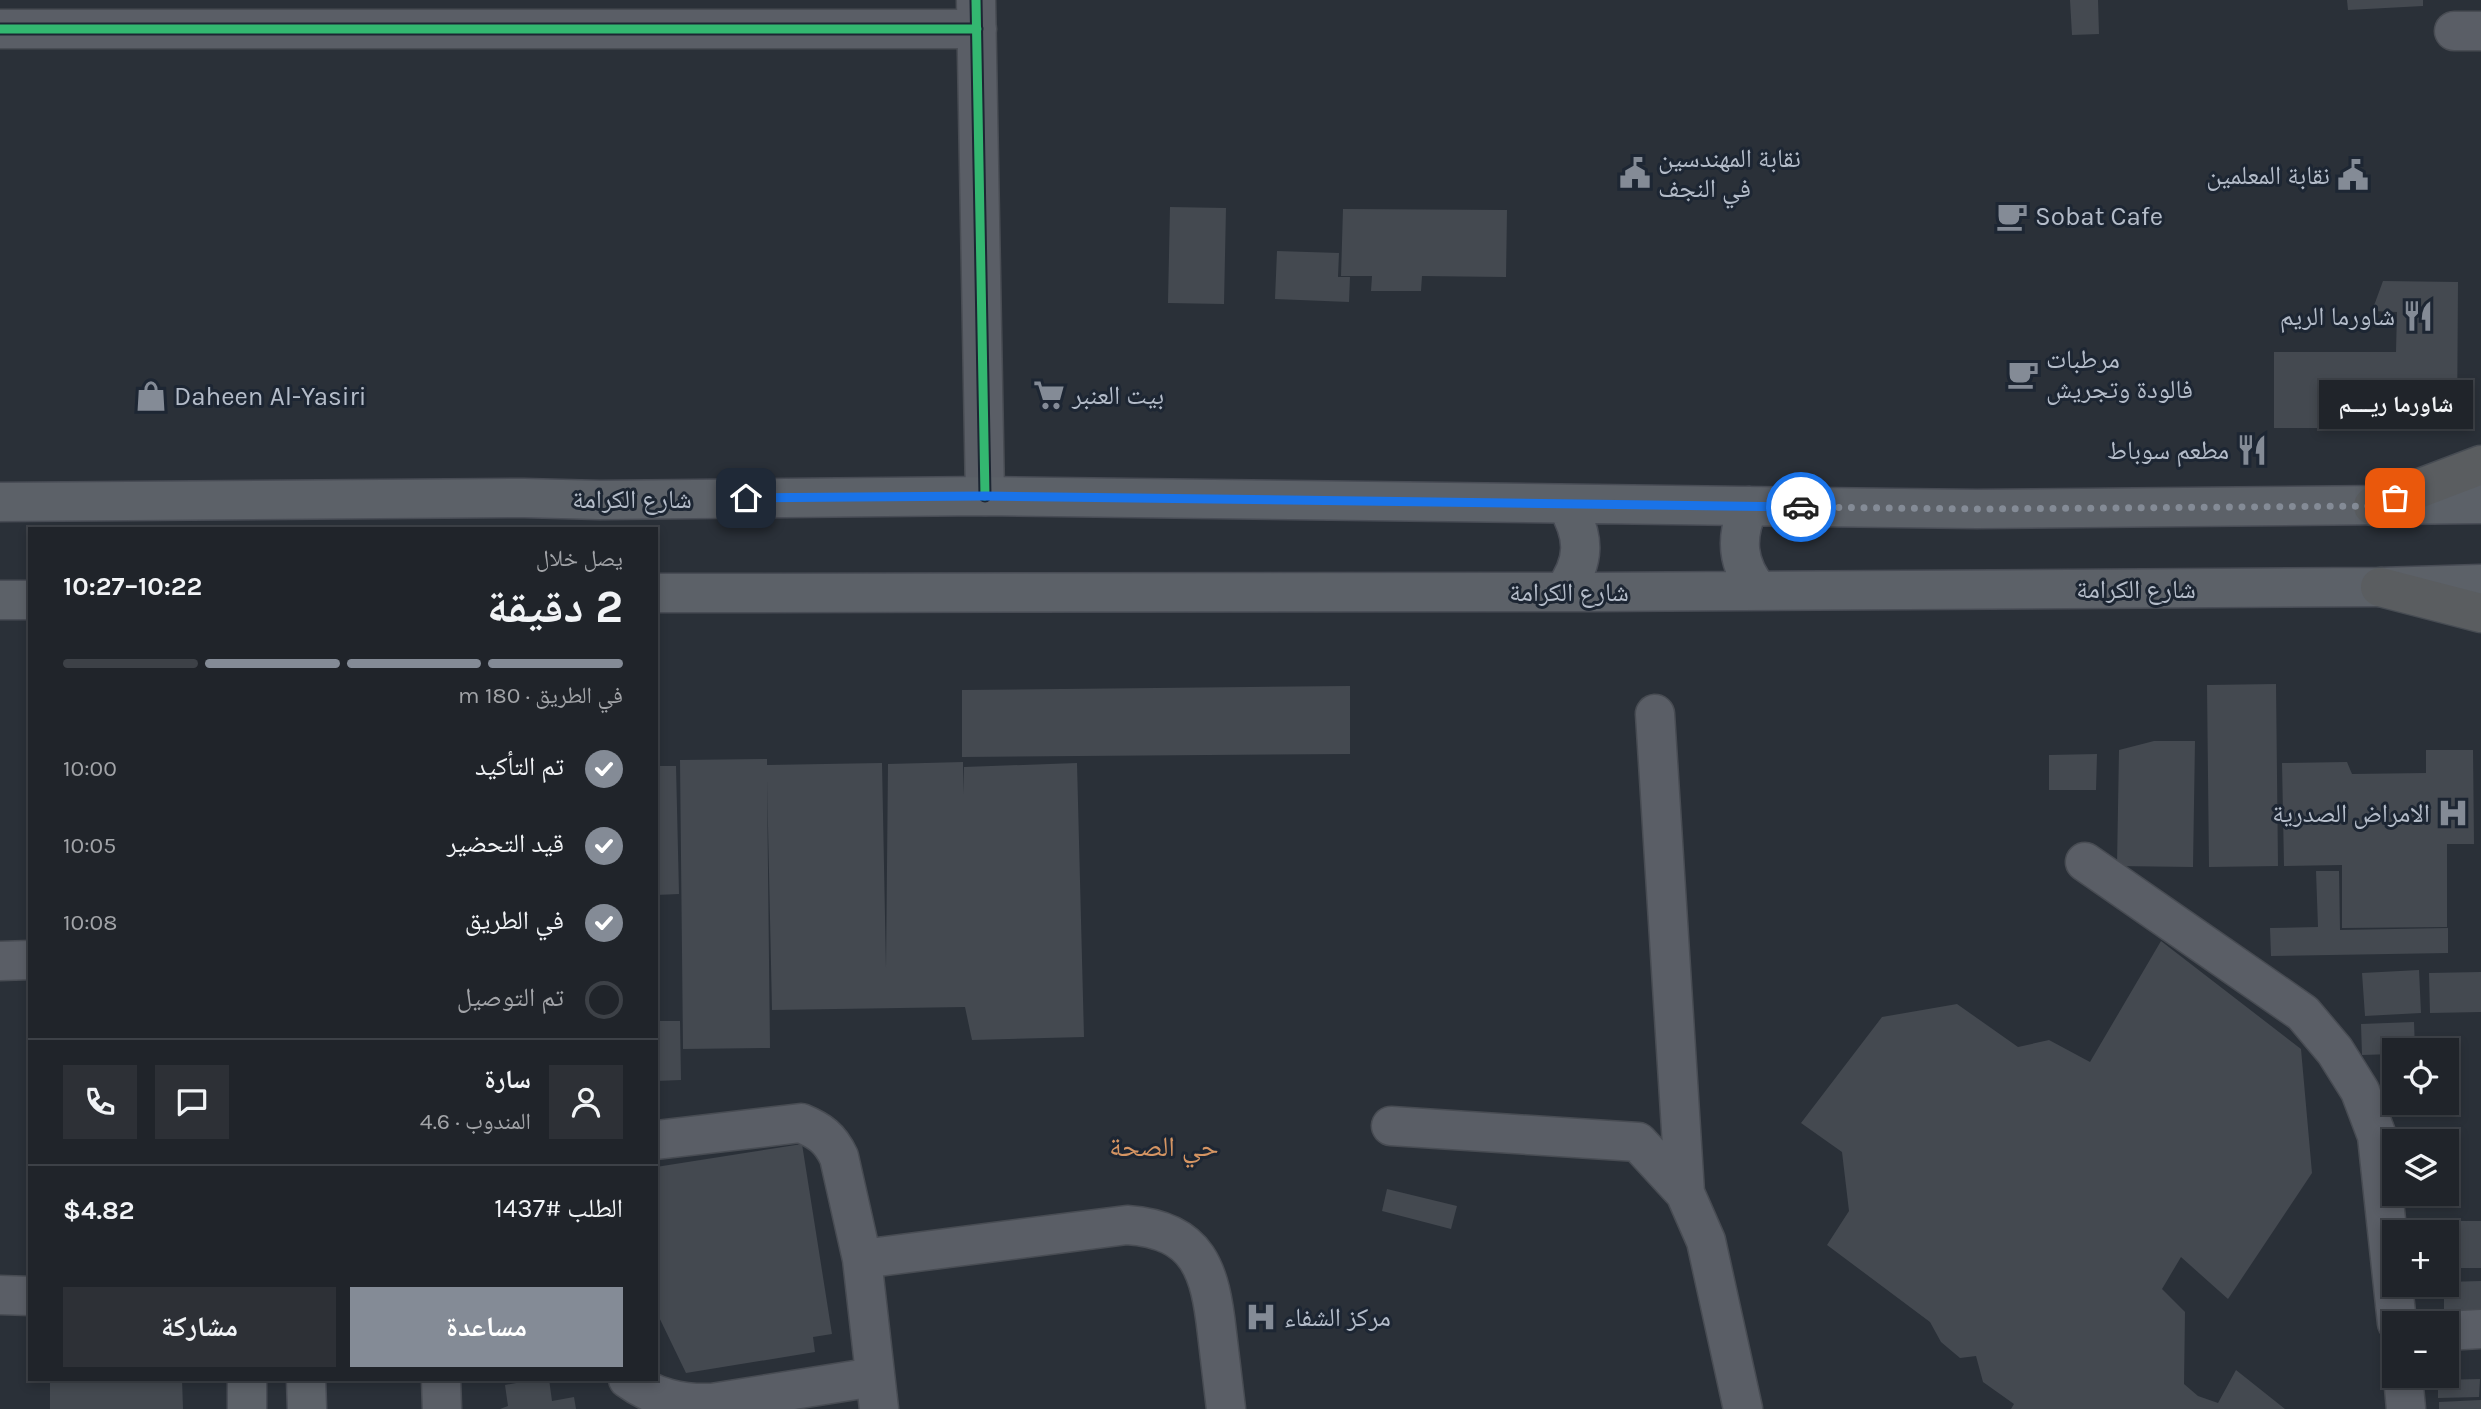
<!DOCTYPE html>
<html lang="ar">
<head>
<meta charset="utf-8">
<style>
  :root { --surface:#20242a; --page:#2d3036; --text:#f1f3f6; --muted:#a2a4a8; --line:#3d4147; --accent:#848b96 }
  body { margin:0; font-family:Karla,"Noto Naskh Arabic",sans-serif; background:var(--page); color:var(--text); direction:rtl; height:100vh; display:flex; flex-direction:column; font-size:26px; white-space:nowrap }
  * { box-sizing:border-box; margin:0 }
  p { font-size:23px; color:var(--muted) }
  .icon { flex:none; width:38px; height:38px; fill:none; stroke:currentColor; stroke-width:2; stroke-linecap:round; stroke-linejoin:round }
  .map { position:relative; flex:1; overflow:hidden; direction:ltr }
  .details { position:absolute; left:28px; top:527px; width:630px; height:854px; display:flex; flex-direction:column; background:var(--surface); border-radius:0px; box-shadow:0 4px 10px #0003,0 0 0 2px var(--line); direction:rtl }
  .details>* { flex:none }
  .tools { position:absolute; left:2382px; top:1038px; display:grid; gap:14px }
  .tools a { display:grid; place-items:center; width:77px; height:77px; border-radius:0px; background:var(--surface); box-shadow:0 4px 10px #0003,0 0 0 2px var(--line); font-size:35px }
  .pin { position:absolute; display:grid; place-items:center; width:60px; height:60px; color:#fff; margin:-30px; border-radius:14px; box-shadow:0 4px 10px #0006 }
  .courier { position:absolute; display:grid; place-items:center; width:70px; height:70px; margin:-35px; border:5px solid #1a73e8; border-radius:50%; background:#fff; color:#222; box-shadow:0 2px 9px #0007 }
  .bubble { position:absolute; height:49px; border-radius:0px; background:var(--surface); box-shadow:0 4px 10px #0003,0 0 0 2px var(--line); font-size:23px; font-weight:700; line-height:49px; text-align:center; direction:rtl }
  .head em { font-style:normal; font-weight:700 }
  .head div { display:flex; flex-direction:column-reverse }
  .head { display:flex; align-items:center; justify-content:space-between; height:119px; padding:0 35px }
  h1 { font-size:46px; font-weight:700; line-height:52px }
  .bar { display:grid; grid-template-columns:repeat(4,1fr); gap:10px 7px; align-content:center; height:84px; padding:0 35px }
  .bar i { height:9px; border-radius:5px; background:var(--line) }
  .bar .current { background:var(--accent) }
  .bar p { grid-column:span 4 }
  .line { display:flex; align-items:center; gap:18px; padding:0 35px; border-top:2px solid var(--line) }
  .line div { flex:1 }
  .round { display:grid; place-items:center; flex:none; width:74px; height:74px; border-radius:0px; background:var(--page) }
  ol { padding:0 35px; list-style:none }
  li { display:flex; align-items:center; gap:21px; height:77px }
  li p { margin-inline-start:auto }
  li .icon { padding:7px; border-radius:50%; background:var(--accent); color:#fff; stroke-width:4 }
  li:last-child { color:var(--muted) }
  li i { width:38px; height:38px; border:4px solid var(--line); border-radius:50% }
  .primary-button { display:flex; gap:14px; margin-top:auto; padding:14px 35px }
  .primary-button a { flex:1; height:80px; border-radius:0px; background:var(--accent); color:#fff; font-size:28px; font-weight:700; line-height:80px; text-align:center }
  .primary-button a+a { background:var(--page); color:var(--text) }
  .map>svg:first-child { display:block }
  .building { fill:#444950 }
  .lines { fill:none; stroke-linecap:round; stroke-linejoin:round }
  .minor-casing { stroke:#484c53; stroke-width:41 }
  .major-casing { stroke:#484c55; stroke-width:41 }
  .highway-casing { stroke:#474c53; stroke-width:41 }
  .minor { stroke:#5a5e66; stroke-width:38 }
  .major { stroke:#5c6168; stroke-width:38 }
  .highway { stroke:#5a5d60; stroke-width:38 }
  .cycleway-casing { stroke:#1d2633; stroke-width:13 }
  .cycleway { stroke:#33b770; stroke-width:9 }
  .done { stroke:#848b96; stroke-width:7; stroke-dasharray:0 12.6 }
  .route { stroke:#1a73e8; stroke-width:9 }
  .labels { text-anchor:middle; stroke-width:6; stroke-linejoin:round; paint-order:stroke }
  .poi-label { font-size:26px; fill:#b4bcc9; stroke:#1d2633; text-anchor:start }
  .street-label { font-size:26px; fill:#b4bcc9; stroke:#1d2633 }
  .neighbourhood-label { font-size:28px; fill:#d59563; stroke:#1d2633 }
</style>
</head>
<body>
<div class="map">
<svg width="2481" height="1409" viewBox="0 0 2481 1409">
  <rect width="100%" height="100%" fill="#2a3038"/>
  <path class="building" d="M2070,0H2098L2099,34L2072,35Z
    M2347,0H2423V6L2348,10Z
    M1170,207L1226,208L1224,304L1168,303Z
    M1343,209L1507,210L1506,277L1422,276L1421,291H1371L1372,276H1341Z
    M1277,251L1339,253L1338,277H1350L1349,302L1275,299Z
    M2383,281L2458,282L2457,428H2274V352H2396L2397,312L2372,311Z
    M2276,684L2278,866L2209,867L2207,685Z
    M1350,686V754L962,757V690Z
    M2154,741H2195L2193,867L2117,866L2119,750Z
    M2426,750H2473L2474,844H2447V927L2342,928V865L2284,866L2282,763L2347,762L2352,774L2426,773Z
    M2097,754L2096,790H2049V755Z
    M767,759V765L882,763L886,968L888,764L963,762V794L964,767L1077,763L1084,1037L972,1040L965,1007L772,1010L767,780L770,1048L683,1049L680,760Z
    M656,766H676L679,894L656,895Z
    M2316,871H2339L2340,930L2448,928V953L2271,956L2270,928L2318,927Z
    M2161,941L2301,1049L2312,1173L2228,1299L2181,1257L2162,1289L2185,1312L2184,1384L2198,1396L2218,1403L2236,1370L2285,1409H2011L2014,1404L1983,1382L1976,1356L1960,1358L1941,1342L1930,1322L1827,1245L1849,1211L1842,1152L1801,1123L1882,1017L1957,1004L2018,1047L2049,1040L2090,1062Z
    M2419,970L2421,1013L2365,1016L2362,973Z
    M2481,972V1012L2430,1013L2429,973Z
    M656,1021H680L681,1080L656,1081Z
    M2414,1022L2415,1050H2394V1054L2362,1055L2361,1024Z
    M802,1144L832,1334L813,1337L815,1352L686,1373L656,1311V1167Z
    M1387,1189L1457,1206L1451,1229L1382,1211Z
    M2431,1221H2481V1268H2446V1232H2431Z
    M2481,1281V1310L2444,1311V1284L2446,1282Z
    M50,1379H182L183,1409H50Z
    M538,1379H549L552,1401L574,1397L576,1409H500L508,1406L505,1385Z
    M2480,1379L2479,1397L2438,1398V1380Z
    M2481,1400V1409H2439V1402Z"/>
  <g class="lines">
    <defs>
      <path id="minor" d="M976,0L985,496
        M0,29H977
        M2454,31H2481
        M1655,714L1685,1193
        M2085,862L2303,1013L2335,1051L2360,1091L2377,1136L2397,1323
        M0,961L30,960
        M1391,1126L1638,1142L1685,1193L1706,1241L1743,1409
        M656,1140L801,1123C820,1131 830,1138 839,1157L862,1259L879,1409
        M862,1259L1127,1225C1199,1230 1210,1270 1217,1333C1220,1358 1223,1384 1226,1409
        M0,1295L30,1296
        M2446,1331L2481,1329
        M2403,1376L2406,1409
        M441,1379L442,1409
        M628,1379C654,1398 681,1404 712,1403L874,1377"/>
      <path id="major" d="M0,502L524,498L600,500L985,496L1977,509L2481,504
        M1749,506C1735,537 1736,564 1759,591
        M1563,592C1586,561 1585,536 1566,504
        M656,593L1595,592L2380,587L2481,584
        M0,600H30
        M306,1379L307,1409
        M247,1409V1379"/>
      <path id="highway" d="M2373,506L2481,465
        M2380,587L2481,613"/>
    </defs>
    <use href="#minor" class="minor-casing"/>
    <use href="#major" class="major-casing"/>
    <use href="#highway" class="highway-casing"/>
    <use href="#minor" class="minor"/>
    <use href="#major" class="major"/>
    <use href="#highway" class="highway"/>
    <defs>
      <path id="cycleway" d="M976,0L985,496
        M0,29H977"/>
    </defs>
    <use href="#cycleway" class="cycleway-casing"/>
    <use href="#cycleway" class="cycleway"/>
  </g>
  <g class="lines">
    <path class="done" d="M1801,507L1977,509L2373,506L2395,498"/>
    <path class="route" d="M746,498L985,496L1801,507"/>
  </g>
  <defs>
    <symbol id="civic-bare" viewBox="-9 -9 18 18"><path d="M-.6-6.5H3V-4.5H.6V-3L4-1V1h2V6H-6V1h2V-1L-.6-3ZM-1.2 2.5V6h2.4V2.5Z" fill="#848b96" stroke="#1d2633" stroke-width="2.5" paint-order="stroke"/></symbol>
    <symbol id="cafe-bare" viewBox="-9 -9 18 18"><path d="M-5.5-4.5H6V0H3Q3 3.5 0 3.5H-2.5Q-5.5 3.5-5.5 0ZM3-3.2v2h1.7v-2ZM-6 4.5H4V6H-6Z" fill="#848b96" stroke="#1d2633" stroke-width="2.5" paint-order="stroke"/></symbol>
    <symbol id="restaurant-bare" viewBox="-9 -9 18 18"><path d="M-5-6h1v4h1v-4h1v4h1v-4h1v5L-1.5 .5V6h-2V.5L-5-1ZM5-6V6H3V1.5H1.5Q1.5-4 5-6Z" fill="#848b96" stroke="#1d2633" stroke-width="2.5" paint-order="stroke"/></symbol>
    <symbol id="supermarket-bare" viewBox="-9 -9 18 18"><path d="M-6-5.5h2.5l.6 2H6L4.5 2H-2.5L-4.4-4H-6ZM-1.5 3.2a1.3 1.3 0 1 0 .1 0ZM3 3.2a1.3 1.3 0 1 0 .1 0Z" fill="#848b96" stroke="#1d2633" stroke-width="2.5" paint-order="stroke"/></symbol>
    <symbol id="shop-bare" viewBox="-9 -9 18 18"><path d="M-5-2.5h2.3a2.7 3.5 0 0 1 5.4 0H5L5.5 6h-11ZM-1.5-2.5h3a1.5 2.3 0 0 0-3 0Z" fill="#848b96" stroke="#1d2633" stroke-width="2.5" paint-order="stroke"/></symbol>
    <symbol id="hospital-bare" viewBox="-9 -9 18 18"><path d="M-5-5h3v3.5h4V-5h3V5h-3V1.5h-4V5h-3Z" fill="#848b96" stroke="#1d2633" stroke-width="2.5" paint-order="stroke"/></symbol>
  </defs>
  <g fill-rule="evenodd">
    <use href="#civic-bare" x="1613" y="151" width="44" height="44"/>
    <use href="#civic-bare" x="2331" y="153" width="44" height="44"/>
    <use href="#cafe-bare" x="1990" y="194" width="44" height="44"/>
    <use href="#restaurant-bare" x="2396" y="294" width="44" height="44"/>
    <use href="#cafe-bare" x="2001" y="352" width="44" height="44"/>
    <use href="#supermarket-bare" x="1027" y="373" width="44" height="44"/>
    <use href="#shop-bare" x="129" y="374" width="44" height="44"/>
    <use href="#restaurant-bare" x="2230" y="428" width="44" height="44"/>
    <use href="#hospital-bare" x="2431" y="791" width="44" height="44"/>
    <use href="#hospital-bare" x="1239" y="1295" width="44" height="44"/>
  </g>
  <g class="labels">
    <g class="poi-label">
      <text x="1658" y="167">نقابة المهندسين<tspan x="1658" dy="30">في النجف</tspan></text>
      <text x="2330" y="184" text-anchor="end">نقابة المعلمين</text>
      <text x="2035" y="225">Sobat Cafe</text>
      <text x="2395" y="325" text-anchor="end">شاورما الريم</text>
      <text x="2046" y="368">مرطبات<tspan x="2046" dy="30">فالودة وتجريش</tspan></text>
      <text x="1072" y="404">بيت العنبر</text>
      <text x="174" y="405">Daheen Al-Yasiri</text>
      <text x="2229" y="459" text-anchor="end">مطعم سوباط</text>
      <text x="2430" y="822" text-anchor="end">الامراض الصدرية</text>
      <text x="1284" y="1326">مركز الشفاء</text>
    </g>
    <g class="street-label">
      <text x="632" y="508">شارع الكرامة</text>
      <text x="2136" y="598">شارع الكرامة</text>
      <text x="1569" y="601">شارع الكرامة</text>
    </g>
    <g class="neighbourhood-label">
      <text x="1164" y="1156">حي الصحة</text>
    </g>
  </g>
</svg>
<div class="tools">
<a><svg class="icon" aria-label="locate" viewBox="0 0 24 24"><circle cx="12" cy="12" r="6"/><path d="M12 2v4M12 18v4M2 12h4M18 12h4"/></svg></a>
<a><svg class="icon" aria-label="layers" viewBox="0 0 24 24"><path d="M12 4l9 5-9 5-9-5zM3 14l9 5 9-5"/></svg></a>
<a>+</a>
<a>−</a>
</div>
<div class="pin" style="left:2395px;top:498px;background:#ea580c"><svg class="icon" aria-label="bag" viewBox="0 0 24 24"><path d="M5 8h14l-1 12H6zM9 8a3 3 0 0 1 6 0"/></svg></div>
<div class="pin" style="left:746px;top:498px;background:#1f2937"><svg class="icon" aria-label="home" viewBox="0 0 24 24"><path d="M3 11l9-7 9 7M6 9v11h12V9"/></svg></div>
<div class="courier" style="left:1801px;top:507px"><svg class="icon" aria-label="car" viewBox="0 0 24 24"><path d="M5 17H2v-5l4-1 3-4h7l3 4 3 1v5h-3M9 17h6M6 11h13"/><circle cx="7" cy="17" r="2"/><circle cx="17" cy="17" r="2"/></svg></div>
<div class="bubble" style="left:2319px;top:380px;width:154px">شاورما ريــــم</div>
<section class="details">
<div class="head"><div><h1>2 دقيقة</h1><p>يصل خلال</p></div><em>10:22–10:27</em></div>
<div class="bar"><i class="current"></i><i class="current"></i><i class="current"></i><i></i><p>في الطريق · 180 m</p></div>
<ol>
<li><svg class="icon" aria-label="check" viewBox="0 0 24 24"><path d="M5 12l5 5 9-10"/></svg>تم التأكيد<p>10:00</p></li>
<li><svg class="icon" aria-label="check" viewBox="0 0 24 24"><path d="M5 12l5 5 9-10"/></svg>قيد التحضير<p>10:05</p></li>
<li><svg class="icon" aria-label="check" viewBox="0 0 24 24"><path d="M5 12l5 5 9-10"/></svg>في الطريق<p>10:08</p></li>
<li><i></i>تم التوصيل</li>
</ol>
<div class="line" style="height:126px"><a class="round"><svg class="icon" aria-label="person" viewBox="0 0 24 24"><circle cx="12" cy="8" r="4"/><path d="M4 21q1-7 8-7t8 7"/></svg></a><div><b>سارة</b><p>المندوب · 4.6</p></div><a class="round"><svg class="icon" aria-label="chat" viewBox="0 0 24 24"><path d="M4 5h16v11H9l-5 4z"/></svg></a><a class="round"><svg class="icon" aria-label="phone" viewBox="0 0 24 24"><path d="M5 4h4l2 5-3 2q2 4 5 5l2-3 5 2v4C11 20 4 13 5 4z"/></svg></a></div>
<div class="line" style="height:91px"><div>الطلب #1437</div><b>$4.82</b></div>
<div class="primary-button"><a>مساعدة</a><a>مشاركة</a></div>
</section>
</div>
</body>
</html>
